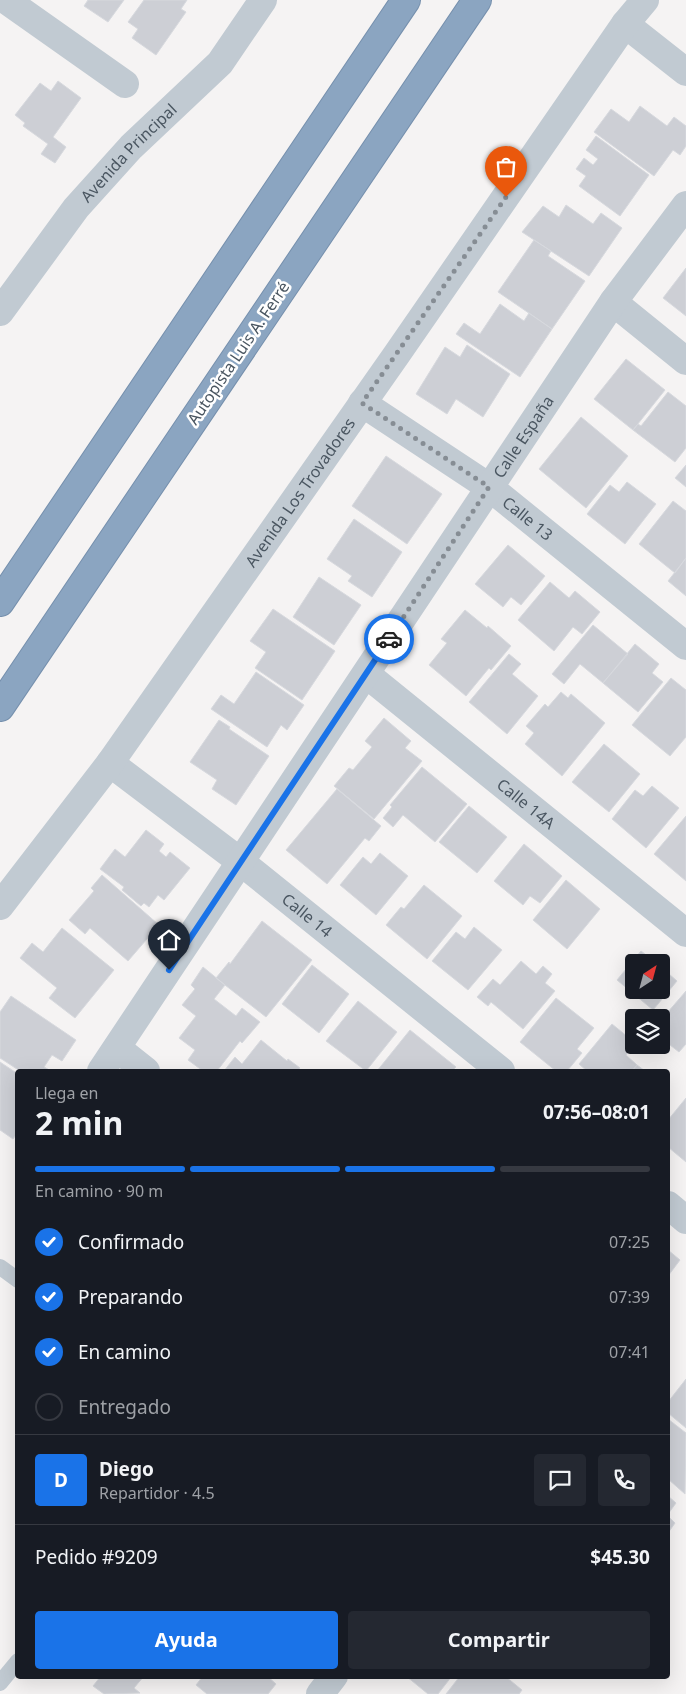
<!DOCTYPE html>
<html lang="es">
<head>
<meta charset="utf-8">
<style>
  :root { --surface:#171b24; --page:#242831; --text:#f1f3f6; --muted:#9ea1a6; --line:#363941; --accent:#1a73e8 }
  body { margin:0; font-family:"Noto Sans",sans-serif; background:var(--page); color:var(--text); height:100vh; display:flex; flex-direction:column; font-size:19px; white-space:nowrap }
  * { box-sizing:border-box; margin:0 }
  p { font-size:16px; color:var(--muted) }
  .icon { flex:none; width:28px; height:28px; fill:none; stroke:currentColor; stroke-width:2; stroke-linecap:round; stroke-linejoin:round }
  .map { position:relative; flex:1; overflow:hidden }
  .panel { position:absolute; left:15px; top:1069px; width:655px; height:610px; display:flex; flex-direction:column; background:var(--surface); border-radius:5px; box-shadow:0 5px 20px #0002 }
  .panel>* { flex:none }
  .needle { width:32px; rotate:36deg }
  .tools { position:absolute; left:625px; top:954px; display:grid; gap:10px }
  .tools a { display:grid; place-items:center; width:45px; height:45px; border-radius:5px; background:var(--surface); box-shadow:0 5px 20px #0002; font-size:25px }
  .pin { position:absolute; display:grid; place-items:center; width:42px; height:42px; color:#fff; margin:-51px -21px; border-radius:50% 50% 50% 0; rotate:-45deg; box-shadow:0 0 5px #0007 }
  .pin .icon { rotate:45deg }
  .courier { position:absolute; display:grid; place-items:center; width:50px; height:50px; margin:-25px; border:4px solid #1a73e8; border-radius:50%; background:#fff; color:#222; box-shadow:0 1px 6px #0007 }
  .headline em { font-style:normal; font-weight:700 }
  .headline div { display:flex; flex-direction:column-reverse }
  .headline { display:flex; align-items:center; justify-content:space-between; height:85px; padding:0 20px }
  h1 { font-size:32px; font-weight:700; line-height:38px }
  .bar { display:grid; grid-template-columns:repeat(4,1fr); gap:8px 5px; align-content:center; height:60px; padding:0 20px }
  .bar i { height:6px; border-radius:4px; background:var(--line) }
  .bar .current { background:var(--accent) }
  .bar p { grid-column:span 4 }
  .line { display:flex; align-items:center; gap:12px; padding:0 20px; border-top:1px solid var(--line) }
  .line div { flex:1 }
  .round { display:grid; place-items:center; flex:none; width:52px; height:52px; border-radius:5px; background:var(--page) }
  ol { padding:0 20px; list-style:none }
  li { display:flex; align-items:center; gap:15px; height:55px }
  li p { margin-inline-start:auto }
  li .icon { padding:5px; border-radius:50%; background:var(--accent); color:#fff; stroke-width:4 }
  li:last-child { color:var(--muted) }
  li i { width:28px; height:28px; border:2px solid var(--line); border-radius:50% }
  .cta { display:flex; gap:10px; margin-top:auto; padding:10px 20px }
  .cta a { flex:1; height:58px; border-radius:5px; background:var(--accent); color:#fff; font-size:20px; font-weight:700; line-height:58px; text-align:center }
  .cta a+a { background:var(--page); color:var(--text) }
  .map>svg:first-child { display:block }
  .building { fill:#cdcfd5; stroke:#d7d9de }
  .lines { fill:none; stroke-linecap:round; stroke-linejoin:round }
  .highway-casing { stroke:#7690ad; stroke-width:30 }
  .lane { stroke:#c1cad2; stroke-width:16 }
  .street { stroke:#c1cad2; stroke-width:28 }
  .highway { stroke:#8ba5c1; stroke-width:28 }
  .done { stroke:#868d94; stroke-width:5; stroke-dasharray:0 9 }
  .route { stroke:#1a73e8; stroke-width:6 }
  .labels { text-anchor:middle; stroke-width:5; stroke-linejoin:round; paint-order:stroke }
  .street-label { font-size:16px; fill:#4a5661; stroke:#fff }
</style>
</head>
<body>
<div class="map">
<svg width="686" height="1694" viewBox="0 0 686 1694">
  <rect width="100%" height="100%" fill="#f5f3f3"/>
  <path class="building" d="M88,0H124L108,22L84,6Z
    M144,0H187L181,9L186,12L156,55L132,38L138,29L128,22Z
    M58,81L81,98L53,137L66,147L55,163L41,154L48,144L23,126L25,123L15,115L40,83L51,91Z
    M640,106L667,126L674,117L686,126V146L680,155L673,150L654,176L594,132L611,109L629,122Z
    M596,136L649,175L620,216L579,186L586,176L576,169L584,158L593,165L598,159L586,150Z
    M566,205L593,224L601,213L622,228L589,276L522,232L543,206L559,217Z
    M534,240L551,251L548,256L585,281L552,329L498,292Z
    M686,268V316L663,298Z
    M500,304L524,321L529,313L552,329L520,377L456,334L464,323L480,334Z
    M467,345L510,374L483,417L456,399L447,414L416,394L445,347L460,357Z
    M626,359L665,390L633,430L594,399Z
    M668,392L686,406V448L675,462L633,430L638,424L641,426Z
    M581,417L628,456L586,508L539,469Z
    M386,456L442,494L407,544L352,506Z
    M686,465V487L675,478Z
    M627,482L656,504L625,544L587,514L610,485L619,492Z
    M673,501L686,511V558L675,573L639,544Z
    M354,519L402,552L372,597L348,581L352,576L327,559Z
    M508,545L545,576L521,605L511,597L503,607L475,584Z
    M686,558V596L668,581Z
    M319,577L361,605L334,645L293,617Z
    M550,582L569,598L575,591L600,612L582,634L573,627L554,651L518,620Z
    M273,609L335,651L302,700L255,668L266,652L250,641Z
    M465,610L487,628L488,626L511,646L491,670L489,668L466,696L429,665L447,643L441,639Z
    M593,625L628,654L603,683L580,664L564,684L552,674Z
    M635,644L659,664L652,673L663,682L638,712L603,683Z
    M509,654L521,664L512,674L538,696L507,734L469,702Z
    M256,672L304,705L287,730L281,725L267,747L211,709L221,695L234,704Z
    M671,678L686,690V737L670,756L632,725Z
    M561,692L568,698L571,694L605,723L562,776L525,744L534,733L526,726L545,704L548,707Z
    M384,718L411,741L405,748L422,761L374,819L334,786L349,768L353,770L372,747L365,741Z
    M219,720L230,727L229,729L269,756L236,805L212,789L217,780L190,762Z
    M604,744L640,774L609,812L572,782Z
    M422,767L467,804L435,842L403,815L393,827L383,818L392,807L390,805Z
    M652,786L679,808L646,848L612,819L635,790L643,796Z
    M337,789L381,826L369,841L365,838L327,884L286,850Z
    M469,806L507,837L477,873L439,842Z
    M686,816V881L654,854Z
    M146,830L164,844L159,851L166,857L170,852L190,868L164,900L158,895L149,907L144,903L141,906L122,890L124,887L100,869L115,849L125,857Z
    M524,844L562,876L540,903L530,896L523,905L494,881Z
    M380,853L408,876L376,915L340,885L363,857L371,864Z
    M102,875L159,925L128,961L90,928L85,934L69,920L94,891L91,888Z
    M566,880L600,909L567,949L533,920Z
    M424,885L462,916L427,959L386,925L401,907L404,909Z
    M262,921L312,960L266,1017L216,978L229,962L230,964Z
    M474,927L502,950L468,990L432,961L456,932L465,939Z
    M62,928L114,970L75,1018L49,998L57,988L20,958L32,943L43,952Z
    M641,951L655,962H634V990H661V967L677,981L653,1010L617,980Z
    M521,961L536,974L543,966L552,974L545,983L555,991L523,1029L491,1002L488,1006L477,997L493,979L500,985Z
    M312,965L349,994L319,1033L282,1004Z
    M203,967L225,985L214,999L236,1016L242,1008L260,1022L242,1043L240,1041L217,1071H203L188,1060L195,1050L179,1038L196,1016L182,1005L195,989L191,985Z
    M686,991V1044L679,1052L661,1038L670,1028L661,1020Z
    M11,996L76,1040L62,1061L52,1055L44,1067L51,1071H20L0,1058V1012Z
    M556,998L594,1028L577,1049L582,1053L567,1071H556L520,1042Z
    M358,1001L397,1032L366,1071L326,1041Z
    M612,1024L634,1042V1045L626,1055L637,1065L632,1071H587L579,1064Z
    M410,1030L456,1067L452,1071H377Z
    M261,1040L287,1061L288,1059L300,1068L297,1071H224L235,1057L242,1064Z
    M0,1062L18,1074V1132L13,1139L0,1130Z
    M637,1065L645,1071H632Z
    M686,1098V1162L668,1147V1120Z
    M668,1250L680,1260L668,1276Z
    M686,1379V1428L668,1413V1402Z
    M668,1419L686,1433L685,1494L668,1479Z
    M668,1496L676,1503L668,1514Z
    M668,1516L675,1523L668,1533Z
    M101,1676H144L134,1688L140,1693L104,1694L93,1686Z
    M203,1676H267L276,1684L268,1694H207L196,1685Z
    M406,1676H452L438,1694H428Z
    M460,1676H505L522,1690L519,1694H446Z"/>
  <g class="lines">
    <defs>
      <path id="highway" d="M0,602L406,0
        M0,707L477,0"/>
    </defs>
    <use href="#highway" class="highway-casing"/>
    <path class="lane" d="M0,1267L18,1280
      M0,1683L18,1661"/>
    <g class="street">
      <path d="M6,0L125,84"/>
      <path d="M625,24L686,72"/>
      <path d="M613,302L686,361"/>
      <path id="s1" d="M0,312L76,208L131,147L220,63L263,0"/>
      <path id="s2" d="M362,403L489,487L686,646"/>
      <path id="s3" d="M366,674L686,933"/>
      <path id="s4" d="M110,763L241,862L501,1071"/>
      <path id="s5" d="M0,906L110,763L397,354L625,24L645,0"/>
      <path d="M117,1048L146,1071"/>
      <path id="s6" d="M101,1071L613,302L686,205"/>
      <path d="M668,1205L686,1220"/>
      <path d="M320,1694L334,1676"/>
    </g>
    <use href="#highway" class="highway"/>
  </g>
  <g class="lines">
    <path class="done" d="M389,639L489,487L362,403L506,197"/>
    <path class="route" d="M169,970L389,639"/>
  </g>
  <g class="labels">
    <g class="street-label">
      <text dy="6" stroke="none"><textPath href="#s1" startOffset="205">Avenida Principal</textPath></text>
      <text transform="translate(238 353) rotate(-56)" y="6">Autopista Luis A. Ferré</text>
      <text dy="6" stroke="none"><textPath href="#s6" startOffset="762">Calle España</textPath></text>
      <text dy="6" stroke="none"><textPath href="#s5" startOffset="511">Avenida Los Trovadores</textPath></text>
      <text dy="6" stroke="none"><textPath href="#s2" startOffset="202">Calle 13</textPath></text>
      <text dy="6" stroke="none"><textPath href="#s3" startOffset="206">Calle 14A</textPath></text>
      <text dy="6" stroke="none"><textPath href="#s4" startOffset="249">Calle 14</textPath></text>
    </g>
  </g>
</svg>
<div class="tools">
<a><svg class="needle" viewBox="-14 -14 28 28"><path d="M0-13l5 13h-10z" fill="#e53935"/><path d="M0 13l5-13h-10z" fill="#9ea1a6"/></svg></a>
<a><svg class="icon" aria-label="layers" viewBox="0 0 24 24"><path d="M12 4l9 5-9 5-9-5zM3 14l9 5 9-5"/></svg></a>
</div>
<div class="pin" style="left:506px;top:197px;background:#ea580c"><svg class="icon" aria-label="bag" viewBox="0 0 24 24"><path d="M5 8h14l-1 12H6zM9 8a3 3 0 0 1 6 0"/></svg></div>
<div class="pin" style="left:169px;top:970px;background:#1f2937"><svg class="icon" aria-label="home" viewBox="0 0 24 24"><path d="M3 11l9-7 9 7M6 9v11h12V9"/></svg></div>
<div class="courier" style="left:389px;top:639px"><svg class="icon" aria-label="car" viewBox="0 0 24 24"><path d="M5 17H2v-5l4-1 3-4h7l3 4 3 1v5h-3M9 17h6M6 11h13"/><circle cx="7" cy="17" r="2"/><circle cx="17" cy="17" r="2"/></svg></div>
<section class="panel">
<div class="headline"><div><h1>2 min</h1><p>Llega en</p></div><em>07:56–08:01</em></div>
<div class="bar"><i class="current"></i><i class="current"></i><i class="current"></i><i></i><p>En camino · 90 m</p></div>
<ol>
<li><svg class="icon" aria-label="check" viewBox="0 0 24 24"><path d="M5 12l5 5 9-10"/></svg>Confirmado<p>07:25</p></li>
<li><svg class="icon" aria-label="check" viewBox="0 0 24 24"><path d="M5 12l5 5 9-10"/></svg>Preparando<p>07:39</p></li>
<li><svg class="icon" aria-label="check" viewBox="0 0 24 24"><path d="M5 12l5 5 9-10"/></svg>En camino<p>07:41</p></li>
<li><i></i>Entregado</li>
</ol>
<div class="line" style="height:90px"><b class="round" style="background:var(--accent);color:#fff">D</b><div><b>Diego</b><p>Repartidor · 4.5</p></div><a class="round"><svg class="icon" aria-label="chat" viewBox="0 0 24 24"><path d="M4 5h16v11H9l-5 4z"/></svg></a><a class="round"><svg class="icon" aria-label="phone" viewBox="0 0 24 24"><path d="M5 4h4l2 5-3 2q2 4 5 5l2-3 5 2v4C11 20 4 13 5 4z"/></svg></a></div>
<div class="line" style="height:65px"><div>Pedido #9209</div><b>$45.30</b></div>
<div class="cta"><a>Ayuda</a><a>Compartir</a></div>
</section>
</div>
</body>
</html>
